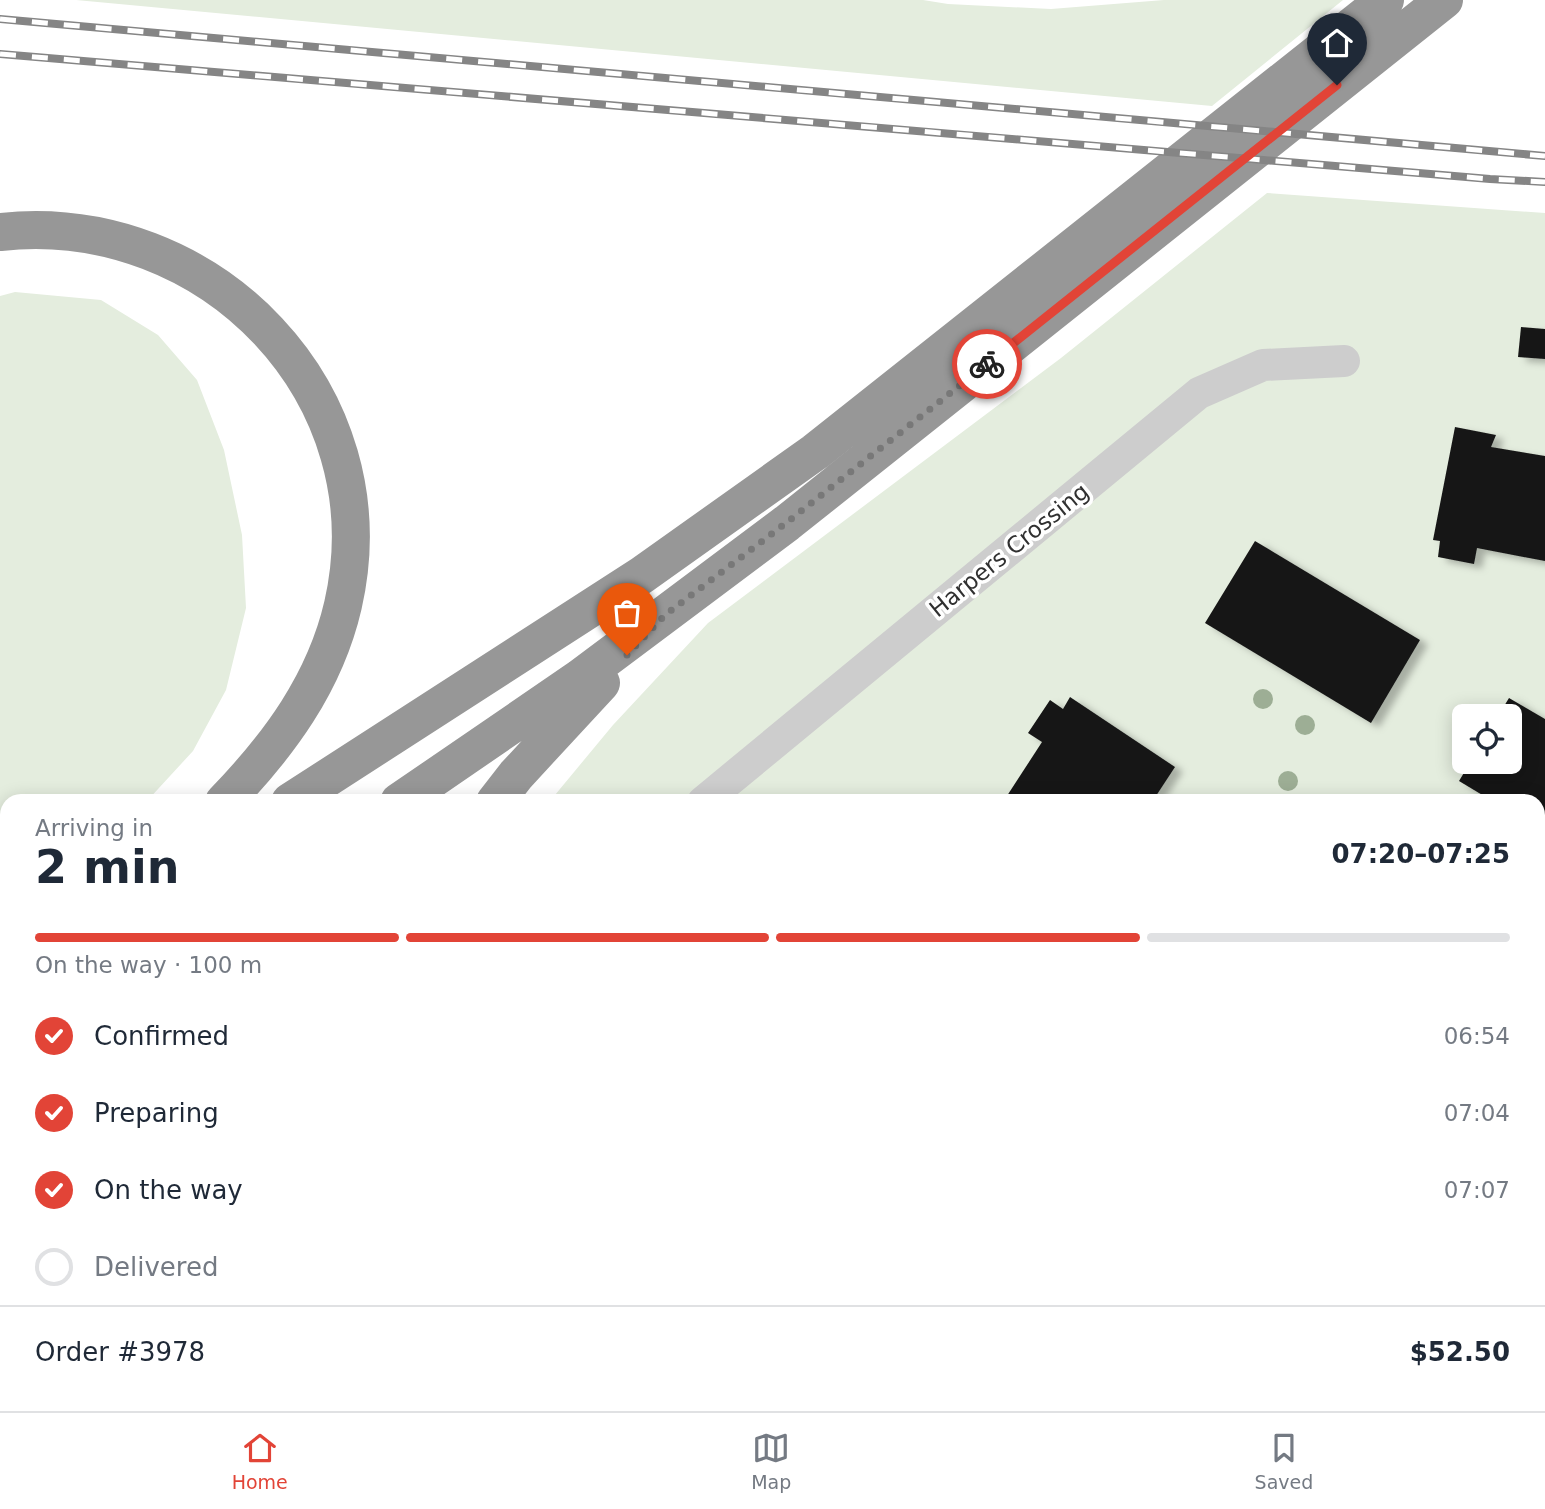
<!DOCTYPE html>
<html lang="en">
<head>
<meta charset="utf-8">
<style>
  :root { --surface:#fff; --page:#f2f2f3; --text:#1f2937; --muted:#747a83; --line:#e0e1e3; --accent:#e24437 }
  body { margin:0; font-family:"DejaVu Sans",sans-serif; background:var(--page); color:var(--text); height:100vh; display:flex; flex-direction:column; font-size:26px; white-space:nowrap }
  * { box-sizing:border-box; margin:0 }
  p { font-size:23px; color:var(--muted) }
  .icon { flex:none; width:38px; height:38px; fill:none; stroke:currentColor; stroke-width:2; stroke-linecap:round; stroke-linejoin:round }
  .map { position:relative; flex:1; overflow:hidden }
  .side { position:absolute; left:0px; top:794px; width:1545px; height:618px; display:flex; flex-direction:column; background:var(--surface); border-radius:21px 21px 0 0; box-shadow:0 4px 18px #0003 }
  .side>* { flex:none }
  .buttons { position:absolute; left:1452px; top:704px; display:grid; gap:14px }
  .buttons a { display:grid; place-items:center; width:70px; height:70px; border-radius:10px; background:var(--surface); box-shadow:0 4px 18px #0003; font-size:35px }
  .pin { position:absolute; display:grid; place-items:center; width:60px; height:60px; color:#fff; margin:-72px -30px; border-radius:50% 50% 50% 0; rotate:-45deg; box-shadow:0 0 7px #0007 }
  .pin .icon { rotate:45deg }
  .courier { position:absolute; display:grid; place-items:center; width:70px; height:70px; margin:-35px; border:5px solid #e24437; border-radius:50%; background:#fff; color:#222; box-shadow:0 2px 9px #0007 }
  .summary em { font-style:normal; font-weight:600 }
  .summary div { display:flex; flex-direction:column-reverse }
  .summary { display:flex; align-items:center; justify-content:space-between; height:119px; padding:0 35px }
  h1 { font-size:46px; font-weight:600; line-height:52px }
  .bar { display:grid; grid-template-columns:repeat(4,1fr); gap:10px 7px; align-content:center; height:84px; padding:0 35px }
  .bar i { height:9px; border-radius:5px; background:var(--line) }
  .bar .current { background:var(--accent) }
  .bar p { grid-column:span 4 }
  .line { display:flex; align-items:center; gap:18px; padding:0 35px; border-top:2px solid var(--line) }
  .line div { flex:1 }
  ol { padding:0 35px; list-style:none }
  li { display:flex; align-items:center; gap:21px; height:77px }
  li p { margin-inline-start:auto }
  li .icon { padding:7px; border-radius:50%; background:var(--accent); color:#fff; stroke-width:4 }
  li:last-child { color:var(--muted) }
  li i { width:38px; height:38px; border:4px solid var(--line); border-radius:50% }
  .tabs { display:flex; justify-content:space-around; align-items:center; height:98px; border-top:2px solid var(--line); background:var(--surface); font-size:19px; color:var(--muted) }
  .tabs a { display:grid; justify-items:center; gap:4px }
  .tabs .current { color:var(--accent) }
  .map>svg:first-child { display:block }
  .green { fill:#e4edde; fill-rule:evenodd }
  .building { fill:#171717; filter:url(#shadow) }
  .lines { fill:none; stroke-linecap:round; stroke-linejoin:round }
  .minor { stroke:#cdcdcd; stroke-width:32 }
  .motorway { stroke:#979797; stroke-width:38 }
  .rail-casing { stroke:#858585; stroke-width:8 }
  .rail { stroke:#fff; stroke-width:5; stroke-dasharray:16; stroke-linecap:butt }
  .tree { fill:#9dae95 }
  .done { stroke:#787878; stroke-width:7; stroke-dasharray:0 12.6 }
  .route { stroke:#e24437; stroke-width:9 }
  .labels { text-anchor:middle; stroke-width:7; stroke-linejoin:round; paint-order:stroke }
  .street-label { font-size:23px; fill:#303030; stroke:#fff }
</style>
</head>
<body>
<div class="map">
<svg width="1545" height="1411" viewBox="0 0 1545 1411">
  <defs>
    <filter id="shadow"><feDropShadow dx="8" dy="4.5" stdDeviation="3.5" flood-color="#0004"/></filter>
  </defs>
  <rect width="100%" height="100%" fill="#fff"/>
  <path class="green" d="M76,0H923L948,4L1051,9L1164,0H1343L1212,106Z
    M1267,193L1545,213V1411H352L354,1405H1538V802L550,801L613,725L708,623L1061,358ZM1465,716H1510V761H1465Z
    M15,292L101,300L158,335L197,380L224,450L242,535L246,608L226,690L193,751L147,801L7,802V907L0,912V296Z
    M7,1081V1171L0,1169V1085Z
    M0,1247L7,1248V1405H164L166,1411H0Z"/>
  <path class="building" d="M1521,327L1545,329V359L1518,357Z
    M1455,427L1496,435L1491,447L1545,456V561L1477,548L1474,564L1438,557L1440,541L1433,540Z
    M1255,541L1420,640L1371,723L1205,623Z
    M1070,697L1175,767L1152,802H1003L1042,742L1028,733L1050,700L1063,709Z
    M1509,698L1545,719V832L1538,828V802H1494L1459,781L1471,761H1510V716H1498Z
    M1538,983L1545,987V996L1538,1006Z
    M881,1405H896L906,1411H877Z
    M1048,1405H1077L1073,1411H1057Z
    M1171,1405H1279L1276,1411H1167Z"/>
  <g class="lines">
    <path class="minor" d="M703,802L1199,393L1263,365L1344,361
      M447,1411L448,1405"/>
    <path class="motorway" d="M0,232C210,209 391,395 343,605C325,683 279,745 224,802
      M290,802L642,575L815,452L1385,0
      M399,802L580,678L787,523L1444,0
      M495,802L516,775L601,683
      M0,969L7,965
      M0,1045L7,1041
      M0,1182L7,1183
      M228,1405L230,1411
      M309,1411L311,1405"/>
    <defs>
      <path id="rail" d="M0,19L1545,156
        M0,54L1490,179L1545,182"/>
    </defs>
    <use href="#rail" class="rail-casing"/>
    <use href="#rail" class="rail"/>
  </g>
  <g class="tree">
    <circle cx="1263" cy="699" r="10"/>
    <circle cx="1305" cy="725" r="10"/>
    <circle cx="1288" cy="781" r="10"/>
  </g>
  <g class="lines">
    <path class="done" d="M627,655L665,615L786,523L987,364"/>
    <path class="route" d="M987,364L1337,85"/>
  </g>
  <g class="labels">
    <g class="street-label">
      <text transform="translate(1009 550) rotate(-39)" y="8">Harpers Crossing</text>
    </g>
  </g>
</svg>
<div class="buttons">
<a><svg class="icon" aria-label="locate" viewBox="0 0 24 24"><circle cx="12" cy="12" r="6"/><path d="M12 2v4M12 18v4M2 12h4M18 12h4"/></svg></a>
</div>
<div class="pin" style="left:627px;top:655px;background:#ea580c"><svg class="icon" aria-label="bag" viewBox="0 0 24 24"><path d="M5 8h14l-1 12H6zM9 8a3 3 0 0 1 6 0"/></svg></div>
<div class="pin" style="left:1337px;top:85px;background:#1f2937"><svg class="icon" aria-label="home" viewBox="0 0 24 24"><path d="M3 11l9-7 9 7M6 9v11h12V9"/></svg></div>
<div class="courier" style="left:987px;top:364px"><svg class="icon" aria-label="bike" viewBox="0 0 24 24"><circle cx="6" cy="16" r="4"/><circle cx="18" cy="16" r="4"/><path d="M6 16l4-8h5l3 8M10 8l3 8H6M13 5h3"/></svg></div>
<section class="side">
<div class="summary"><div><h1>2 min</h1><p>Arriving in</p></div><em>07:20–07:25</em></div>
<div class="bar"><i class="current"></i><i class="current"></i><i class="current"></i><i></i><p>On the way · 100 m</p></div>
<ol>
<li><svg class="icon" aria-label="check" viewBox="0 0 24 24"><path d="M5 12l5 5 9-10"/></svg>Confirmed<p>06:54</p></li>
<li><svg class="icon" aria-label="check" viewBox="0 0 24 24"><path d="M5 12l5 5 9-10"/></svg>Preparing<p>07:04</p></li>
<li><svg class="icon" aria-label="check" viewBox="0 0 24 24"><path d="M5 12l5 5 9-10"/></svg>On the way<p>07:07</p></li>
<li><i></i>Delivered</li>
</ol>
<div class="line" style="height:91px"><div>Order #3978</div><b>$52.50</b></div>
</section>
</div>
<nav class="tabs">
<a class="current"><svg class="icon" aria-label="home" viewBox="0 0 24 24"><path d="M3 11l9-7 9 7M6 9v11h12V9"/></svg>Home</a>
<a><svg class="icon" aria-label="map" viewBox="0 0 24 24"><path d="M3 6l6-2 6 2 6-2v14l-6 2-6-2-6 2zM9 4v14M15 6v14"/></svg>Map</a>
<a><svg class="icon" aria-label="saved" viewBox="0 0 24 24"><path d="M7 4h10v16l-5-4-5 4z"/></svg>Saved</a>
</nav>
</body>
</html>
